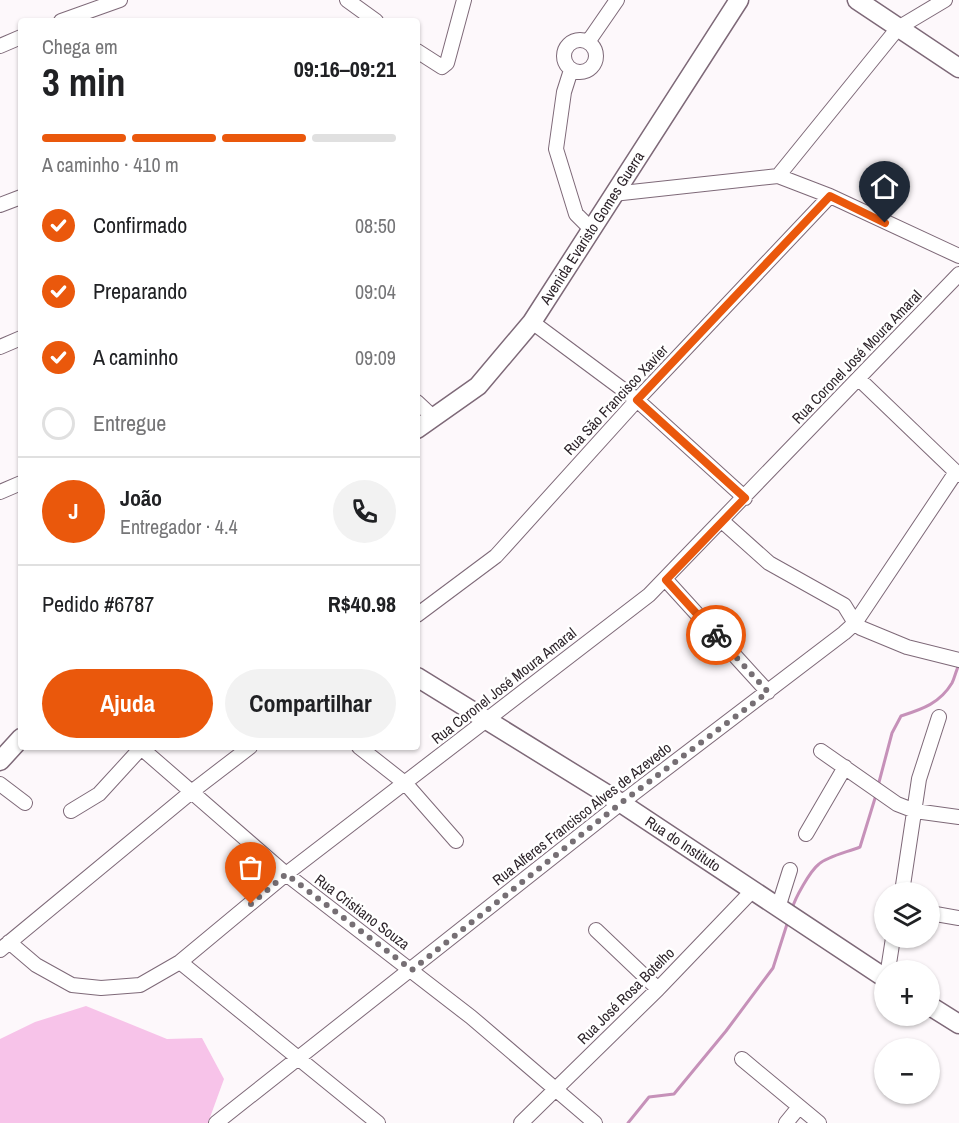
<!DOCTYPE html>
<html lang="pt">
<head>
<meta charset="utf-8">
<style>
  :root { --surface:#fff; --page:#f2f2f2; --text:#202124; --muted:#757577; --line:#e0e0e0; --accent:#ea580c }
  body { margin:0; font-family:"Archivo Narrow",sans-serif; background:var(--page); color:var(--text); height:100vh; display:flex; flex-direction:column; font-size:22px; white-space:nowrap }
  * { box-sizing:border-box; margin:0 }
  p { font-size:20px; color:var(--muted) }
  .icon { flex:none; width:33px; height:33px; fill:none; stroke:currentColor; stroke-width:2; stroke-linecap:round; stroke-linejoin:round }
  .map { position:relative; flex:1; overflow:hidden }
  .side { position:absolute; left:18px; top:18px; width:402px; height:732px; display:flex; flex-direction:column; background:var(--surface); border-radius:6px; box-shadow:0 2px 4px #0004 }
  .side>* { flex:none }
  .tools { position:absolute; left:874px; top:882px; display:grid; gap:12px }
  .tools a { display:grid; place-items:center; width:66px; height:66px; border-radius:50%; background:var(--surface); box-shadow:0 2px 4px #0004; font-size:30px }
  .pin { position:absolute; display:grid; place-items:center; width:51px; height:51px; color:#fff; margin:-62px -26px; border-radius:50% 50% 50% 0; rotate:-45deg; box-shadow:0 0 6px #0007 }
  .pin .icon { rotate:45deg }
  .courier { position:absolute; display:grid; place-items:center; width:60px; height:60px; margin:-30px; border:4px solid #ea580c; border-radius:50%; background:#fff; color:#222; box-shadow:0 2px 8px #0007 }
  .summary em { font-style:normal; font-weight:700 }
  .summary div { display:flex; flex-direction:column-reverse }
  .summary { display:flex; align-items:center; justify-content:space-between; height:102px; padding:0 24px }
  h1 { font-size:39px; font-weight:700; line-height:45px }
  .bar { display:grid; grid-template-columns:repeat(4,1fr); gap:9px 6px; align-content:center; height:72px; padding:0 24px }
  .bar i { height:8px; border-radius:4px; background:var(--line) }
  .bar .current { background:var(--accent) }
  .bar p { grid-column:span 4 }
  .line { display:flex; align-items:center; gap:15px; padding:0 24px; border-top:2px solid var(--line) }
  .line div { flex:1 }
  .round { display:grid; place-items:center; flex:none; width:63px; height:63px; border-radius:32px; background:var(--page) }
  ol { padding:0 24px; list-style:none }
  li { display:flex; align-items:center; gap:18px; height:66px }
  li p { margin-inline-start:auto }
  li .icon { padding:6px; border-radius:50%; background:var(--accent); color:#fff; stroke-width:4 }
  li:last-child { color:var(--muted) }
  li i { width:33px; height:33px; border:3px solid var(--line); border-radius:50% }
  .cta { display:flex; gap:12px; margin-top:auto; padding:12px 24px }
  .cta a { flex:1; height:69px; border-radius:36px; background:var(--accent); color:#fff; font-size:24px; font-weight:700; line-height:69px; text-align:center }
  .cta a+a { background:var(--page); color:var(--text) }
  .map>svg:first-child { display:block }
  .green { fill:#f7c3e9 }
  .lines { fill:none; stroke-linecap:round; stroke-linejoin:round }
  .stream { stroke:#c691b9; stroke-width:3 }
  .minor-casing { stroke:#7e6978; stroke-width:16 }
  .major-casing { stroke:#7e6978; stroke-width:21 }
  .minor { stroke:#fff; stroke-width:14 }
  .major { stroke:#fff; stroke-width:18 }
  .done { stroke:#766f74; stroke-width:6; stroke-dasharray:0 10.8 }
  .route { stroke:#ea580c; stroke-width:8 }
  .labels { text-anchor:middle; stroke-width:5; stroke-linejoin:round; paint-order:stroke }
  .street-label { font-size:15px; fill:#2e252b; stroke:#fff }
</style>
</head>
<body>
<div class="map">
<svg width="959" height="1123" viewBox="0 0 959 1123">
  <rect width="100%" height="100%" fill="#fdf8fb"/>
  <path class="green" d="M86,1006L167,1039L202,1038L224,1079L208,1123H0V1039L35,1022Z"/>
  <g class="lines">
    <path class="stream" d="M878,786L892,733L901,716C923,709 940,703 952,683C955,677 956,670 959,665
      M792,909C795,898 810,871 819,864C828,856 848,852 860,847L876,795
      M628,1123L649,1097L674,1094L726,1031L773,968L788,921"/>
    <defs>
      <path id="minor" d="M347,0L376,21
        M61,21L120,0
        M564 56a16 16 0 1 1 32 0a16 16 0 1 1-32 0Z
        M588,42L617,0
        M0,46L21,37
        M417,51L442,67L447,63L464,0
        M571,70L564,92L556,149L576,214L591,229
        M778,176L898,28L945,0
        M613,194L778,176L830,196L959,256
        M0,205L21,197
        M532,322L637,400L745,498
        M0,347L21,338
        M860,380L959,475
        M417,402L434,418
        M0,492L21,483
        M722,521L769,563L844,605L855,623L861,628L907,647L959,660
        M666,580L768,692
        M417,615L496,556L637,400L830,196
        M140,747L286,874L471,1017L595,1123
        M359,747L406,784L456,841
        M821,751L897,804L915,811L959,817
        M0,784L25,803
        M71,811L99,794L142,747
        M806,834L845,767
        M902,892L919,779L939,717
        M778,908L790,870
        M930,913L959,918
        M596,930L658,989
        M9,942L36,965L72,985L101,988L140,985L180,962L286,874L649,595L959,274
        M0,950L190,793L250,747
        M180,962L378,1123
        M888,970L893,938
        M742,1059L819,1123
        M216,1123L621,803L844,633L855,623L956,472
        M521,1123L658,989L753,890
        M786,1123L799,1107"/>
      <g id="major">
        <path d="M857,0L959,68"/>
        <path id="s1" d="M417,429L478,386L532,322L739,0"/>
        <path id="s2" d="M417,677L621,803L885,978"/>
        <path d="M0,761L21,738"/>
        <path d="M930,1006L959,1024"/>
      </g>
    </defs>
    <use href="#minor" class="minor-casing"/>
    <use href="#major" class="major-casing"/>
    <use href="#minor" class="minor"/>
    <use href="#major" class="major"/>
  </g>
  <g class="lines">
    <path class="done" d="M251,904L286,874L412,970L621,803L768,692L716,635"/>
    <path class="route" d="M716,635L666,580L745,498L637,400L830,196L885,223"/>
  </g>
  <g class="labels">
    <g class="street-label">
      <text dy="5" stroke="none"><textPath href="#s1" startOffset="270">Avenida Evaristo Gomes Guerra</textPath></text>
      <text transform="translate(857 357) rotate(-46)" y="5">Rua Coronel José Moura Amaral</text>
      <text transform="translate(616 400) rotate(-47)" y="5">Rua São Francisco Xavier</text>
      <text transform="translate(504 686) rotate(-38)" y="5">Rua Coronel José Moura Amaral</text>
      <text transform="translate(582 814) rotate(-38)" y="5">Rua Alferes Francisco Alves de Azevedo</text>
      <text dy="5" stroke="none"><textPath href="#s2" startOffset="314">Rua do Instituto</textPath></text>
      <text transform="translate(362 912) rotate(37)" y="5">Rua Cristiano Souza</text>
      <text transform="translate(626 996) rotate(-45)" y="5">Rua José Rosa Botelho</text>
    </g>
  </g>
</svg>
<div class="tools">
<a><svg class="icon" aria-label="layers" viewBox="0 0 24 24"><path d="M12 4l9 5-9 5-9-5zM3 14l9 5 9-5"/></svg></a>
<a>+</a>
<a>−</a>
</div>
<div class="pin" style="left:251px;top:904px;background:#ea580c"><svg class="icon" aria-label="bag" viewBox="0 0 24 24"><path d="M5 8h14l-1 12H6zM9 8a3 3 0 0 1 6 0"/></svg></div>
<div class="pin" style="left:885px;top:223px;background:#1f2937"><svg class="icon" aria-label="home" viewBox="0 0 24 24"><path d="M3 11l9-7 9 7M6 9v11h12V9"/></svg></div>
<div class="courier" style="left:716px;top:635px"><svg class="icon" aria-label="bike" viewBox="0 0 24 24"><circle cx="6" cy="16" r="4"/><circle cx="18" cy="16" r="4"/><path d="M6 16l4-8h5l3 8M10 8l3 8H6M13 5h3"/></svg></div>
<section class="side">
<div class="summary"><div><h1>3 min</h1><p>Chega em</p></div><em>09:16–09:21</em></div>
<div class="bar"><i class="current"></i><i class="current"></i><i class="current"></i><i></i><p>A caminho · 410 m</p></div>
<ol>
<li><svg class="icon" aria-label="check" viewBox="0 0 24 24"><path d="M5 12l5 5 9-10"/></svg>Confirmado<p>08:50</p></li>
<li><svg class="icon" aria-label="check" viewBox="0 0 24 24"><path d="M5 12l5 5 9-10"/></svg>Preparando<p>09:04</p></li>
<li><svg class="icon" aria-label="check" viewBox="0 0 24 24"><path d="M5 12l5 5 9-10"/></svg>A caminho<p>09:09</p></li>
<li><i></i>Entregue</li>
</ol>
<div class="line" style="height:108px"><b class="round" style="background:var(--accent);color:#fff">J</b><div><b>João</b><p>Entregador · 4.4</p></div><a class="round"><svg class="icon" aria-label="phone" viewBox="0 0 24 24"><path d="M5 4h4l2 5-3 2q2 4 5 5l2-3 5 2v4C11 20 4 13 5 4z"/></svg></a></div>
<div class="line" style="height:78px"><div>Pedido #6787</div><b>R$40.98</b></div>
<div class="cta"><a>Ajuda</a><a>Compartilhar</a></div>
</section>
</div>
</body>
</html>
